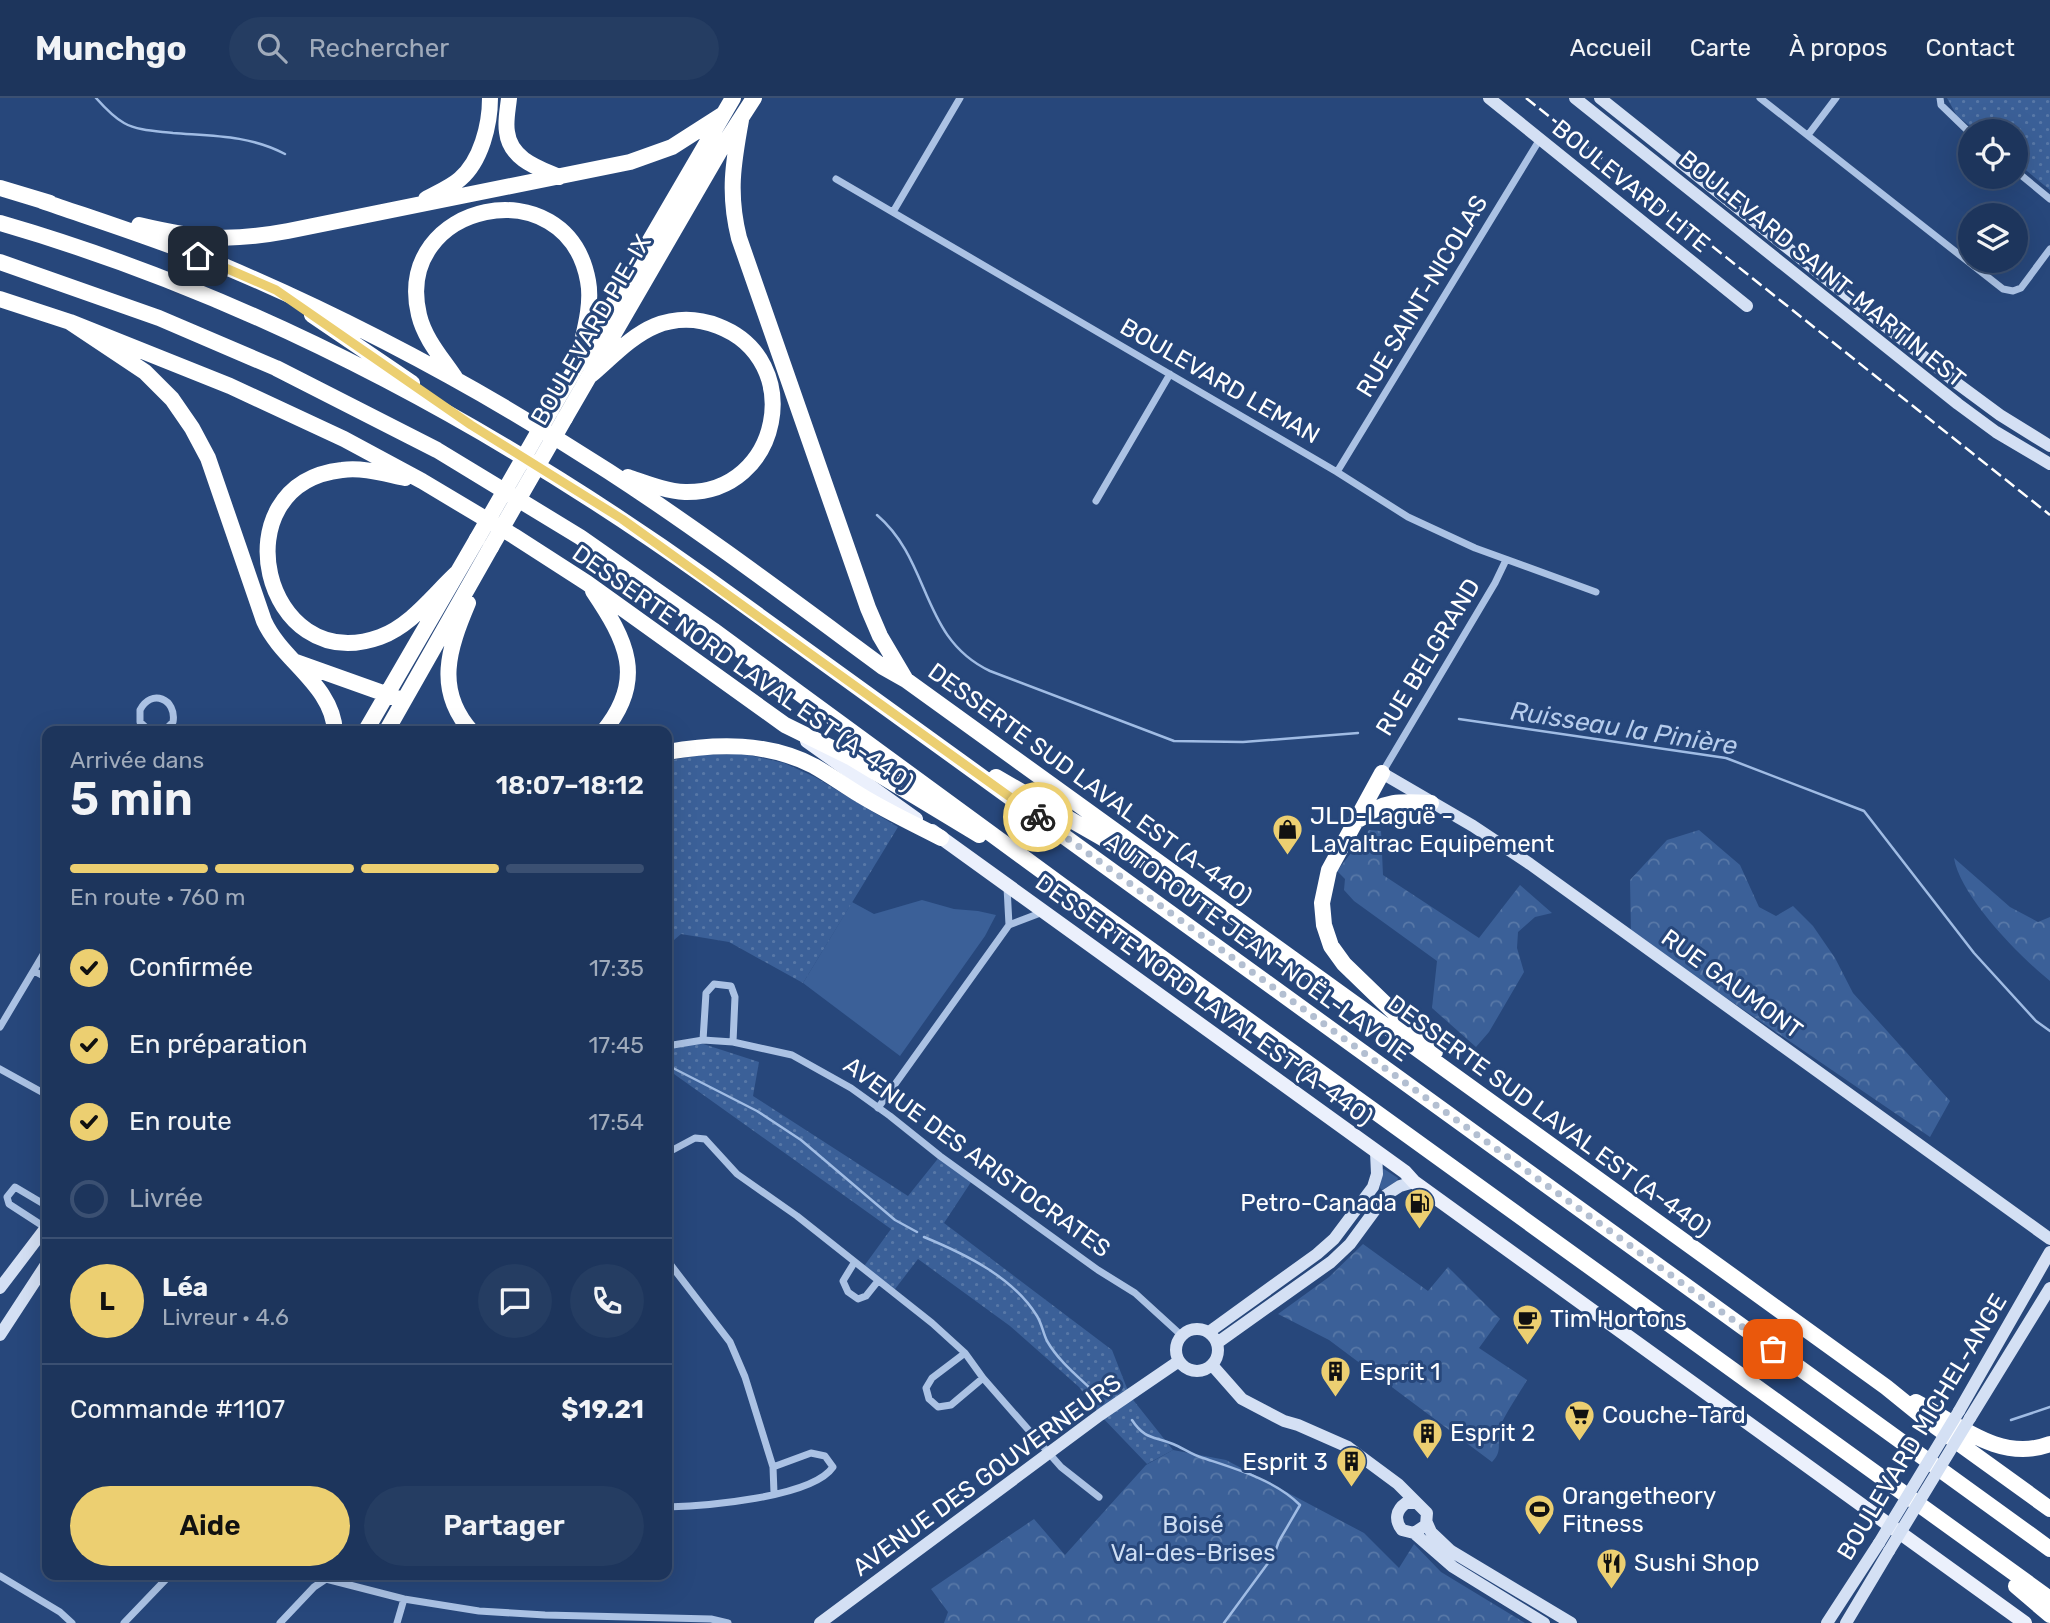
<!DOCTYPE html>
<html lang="fr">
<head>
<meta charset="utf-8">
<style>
  :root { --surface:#1d355c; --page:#253d62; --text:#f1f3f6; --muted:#a0abbb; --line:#3b5072; --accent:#eccf71 }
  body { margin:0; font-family:Rubik,sans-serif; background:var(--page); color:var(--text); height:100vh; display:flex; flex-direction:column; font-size:26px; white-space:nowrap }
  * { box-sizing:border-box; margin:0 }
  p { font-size:23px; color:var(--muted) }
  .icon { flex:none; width:38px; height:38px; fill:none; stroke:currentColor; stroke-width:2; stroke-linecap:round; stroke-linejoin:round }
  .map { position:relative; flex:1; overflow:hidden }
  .drawer { position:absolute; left:42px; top:628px; width:630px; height:854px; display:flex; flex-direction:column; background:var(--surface); border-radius:14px; box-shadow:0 7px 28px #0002,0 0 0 2px var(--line) }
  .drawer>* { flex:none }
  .fabs { position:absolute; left:1958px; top:21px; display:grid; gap:14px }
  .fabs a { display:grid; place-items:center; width:70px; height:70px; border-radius:50%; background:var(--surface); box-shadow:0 7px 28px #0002,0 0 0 2px var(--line); font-size:35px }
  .pin { position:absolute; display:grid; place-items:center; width:60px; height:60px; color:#fff; margin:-30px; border-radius:14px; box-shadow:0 4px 10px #0006 }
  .courier { position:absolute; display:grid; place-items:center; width:70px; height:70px; margin:-35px; border:5px solid #eccf71; border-radius:50%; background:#fff; color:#222; box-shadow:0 2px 9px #0007 }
  .overview em { font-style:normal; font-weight:600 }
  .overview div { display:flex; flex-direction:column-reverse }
  .overview { display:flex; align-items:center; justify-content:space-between; height:119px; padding:0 28px }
  h1 { font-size:46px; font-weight:600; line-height:52px }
  .bar { display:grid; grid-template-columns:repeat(4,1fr); gap:10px 7px; align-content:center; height:84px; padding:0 28px }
  .bar i { height:9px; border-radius:5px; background:var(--line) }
  .bar .on { background:var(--accent) }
  .bar p { grid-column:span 4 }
  .line { display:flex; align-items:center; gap:18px; padding:0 28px; border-top:2px solid var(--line) }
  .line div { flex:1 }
  .round { display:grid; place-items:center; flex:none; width:74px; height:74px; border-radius:37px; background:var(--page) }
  ol { padding:0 28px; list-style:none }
  li { display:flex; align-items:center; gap:21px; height:77px }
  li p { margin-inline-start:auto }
  li .icon { padding:7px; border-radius:50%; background:var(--accent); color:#111; stroke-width:4 }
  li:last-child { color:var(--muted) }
  li i { width:38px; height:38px; border:4px solid var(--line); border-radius:50% }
  .action { display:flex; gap:14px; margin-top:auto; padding:14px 28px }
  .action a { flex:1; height:80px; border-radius:42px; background:var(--accent); color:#111; font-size:28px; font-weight:600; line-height:80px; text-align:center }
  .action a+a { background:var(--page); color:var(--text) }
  header { display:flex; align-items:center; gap:42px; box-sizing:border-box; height:98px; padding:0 35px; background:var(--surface); border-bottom:2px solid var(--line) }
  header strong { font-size:33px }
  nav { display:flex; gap:38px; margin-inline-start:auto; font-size:24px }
  .search { width:490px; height:63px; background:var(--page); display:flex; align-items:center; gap:18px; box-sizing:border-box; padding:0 24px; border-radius:38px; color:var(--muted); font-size:26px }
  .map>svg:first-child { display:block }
  .green { fill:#3b6098 }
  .forest { fill:url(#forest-crowns) }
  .park { fill:url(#park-dots) }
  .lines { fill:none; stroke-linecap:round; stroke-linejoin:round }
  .stream { stroke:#a0bce4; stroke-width:2.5 }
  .street { stroke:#abc2e4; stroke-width:7 }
  .secondary { stroke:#d4e0f4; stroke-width:12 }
  .primary { stroke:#ebf0fc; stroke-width:14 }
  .highway { stroke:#fff; stroke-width:16 }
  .rail { stroke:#fff; stroke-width:2.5; stroke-dasharray:12 5; stroke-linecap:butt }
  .secondary-bridge { stroke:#d4e0f4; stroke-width:12 }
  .highway-bridge { stroke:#fff; stroke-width:16 }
  .done { stroke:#b3bfd1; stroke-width:7; stroke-dasharray:0 12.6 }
  .route { stroke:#eccf71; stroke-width:9 }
  .labels { text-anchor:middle; stroke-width:6; stroke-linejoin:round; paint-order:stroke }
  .street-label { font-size:24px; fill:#fff; stroke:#27477b }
  .poi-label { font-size:24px; fill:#fff; stroke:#27477b; text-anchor:start }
  .park-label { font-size:24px; fill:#cdddf3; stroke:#27477b }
  .water-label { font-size:26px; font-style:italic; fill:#b6ccec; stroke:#27477b }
</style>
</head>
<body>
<header>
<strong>Munchgo</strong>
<div class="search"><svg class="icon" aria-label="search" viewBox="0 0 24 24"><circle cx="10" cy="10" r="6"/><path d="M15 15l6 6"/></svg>Rechercher</div>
<nav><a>Accueil</a><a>Carte</a><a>À propos</a><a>Contact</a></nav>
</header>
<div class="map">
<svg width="2050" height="1525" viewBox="0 0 2050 1525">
  <defs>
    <pattern id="forest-crowns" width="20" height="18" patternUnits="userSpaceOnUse" patternTransform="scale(1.75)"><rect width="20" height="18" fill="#3b6098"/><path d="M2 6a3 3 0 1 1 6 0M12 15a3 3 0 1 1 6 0" fill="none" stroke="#5878a7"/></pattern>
    <pattern id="park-dots" width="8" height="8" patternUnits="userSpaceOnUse" patternTransform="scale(1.75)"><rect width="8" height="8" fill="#3b6098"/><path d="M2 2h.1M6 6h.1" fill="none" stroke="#5878a7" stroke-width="1.8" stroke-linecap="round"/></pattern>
  </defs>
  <rect width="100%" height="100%" fill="#27477b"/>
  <path class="green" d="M922,802L954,811L978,813L996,817L985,838L900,958L803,885L852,804L874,816Z
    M1384,1071L1398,1080L1397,1083L1382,1092L1380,1090L1381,1072Z"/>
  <path class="forest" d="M1369,732L1381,733L1383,777L1479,840L1520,787L1552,815L1535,819L1518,834L1517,850L1524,874L1489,934L1476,949L1432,910L1437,863L1354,803L1344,792L1345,781L1337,773Z
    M1699,732L1740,767L1759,809L1776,818L1793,808L1813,828L1835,860L1853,895L1950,1003L1930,1039L1631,835L1630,782L1667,742Z
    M1954,760L2010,809L2038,824L2050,819V883C2020,859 1960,798 1954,760Z
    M1363,1146L1428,1193L1448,1169L1500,1221L1479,1250L1527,1282C1521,1293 1501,1322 1499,1332C1497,1345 1503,1353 1492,1364L1329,1242L1278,1216L1329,1179Z
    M1173,1352L1226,1362L1364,1435L1399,1470L1414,1446L1441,1474L1525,1525H944L948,1514L931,1491L1034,1421L1065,1457L1146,1367Z"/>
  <path class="park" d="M1947,0H2050V92L2016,64V33H1977L1957,18Z
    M744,656L784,665L815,679L898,729L803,885L729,844L681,836L667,848V663L700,657Z
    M694,943L759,964L753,998L908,1098L940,1058L973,1081L944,1125L1112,1252L1130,1298L1173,1352L1147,1366L1100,1317L1079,1289L1010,1228L918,1161L892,1195L862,1171L891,1131L667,971V948Z"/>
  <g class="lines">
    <path class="stream" d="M96,0C104,9 113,19 124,25C138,33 157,33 173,35C212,38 249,37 285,56
      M877,417C932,464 920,540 990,573L1174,643L1243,644L1358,635
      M1459,621L1726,660L1864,713L1974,855L2036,923L2050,933
      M667,967L757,1013L801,1042L895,1122L917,1134
      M924,1139C965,1156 1013,1179 1037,1218C1042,1226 1043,1235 1047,1243C1058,1262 1075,1276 1091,1291L1095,1290L1108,1297
      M1132,1322C1145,1342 1154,1338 1173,1346C1183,1350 1192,1357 1203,1360C1236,1371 1275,1382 1300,1407L1279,1443L1274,1457L1224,1525
      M2011,1322L2050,1309"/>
    <path class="street" d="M1760,0L2003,191L2013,193L2021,190L2050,151
      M1940,0L1941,7L1970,35
      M1808,37L1836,0
      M2016,73L2050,101
      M836,81L1337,374L1408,419L1475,450L1596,494
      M893,114L960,0
      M1337,374L1540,41
      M1096,403L1170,276
      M151,634L140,624V612C151,590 177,601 173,624L163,634
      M1382,675L1495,485L1506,462
      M1007,789L1009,827
      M34,873L47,880
      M0,929L47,850
      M703,942L706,895L714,886L731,888L735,899L733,944
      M667,948L703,942L733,944L792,957L851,990L890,1018L940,1058L1098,1172L1135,1195L1181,1237
      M0,971L47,997
      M878,1010L1009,827L1043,814
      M667,1055L695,1040L705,1041L737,1076L797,1118L932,1225L965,1255L983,1280L1061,1369L1099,1399
      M46,1130L9,1106L7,1099L15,1089L47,1108
      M667,1162L730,1244L745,1279L773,1369L774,1395
      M854,1165L843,1183L848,1194L858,1201L866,1198L878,1183
      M965,1255L932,1280L926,1290L929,1301L938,1309L951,1307L983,1280
      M667,1409C703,1408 812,1400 833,1369L825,1358L811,1355L773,1369
      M0,1478L60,1514L72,1525
      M124,1525L170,1477
      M280,1525L314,1489L326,1481L404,1501L479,1513L545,1517L711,1521L728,1525
      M397,1525L404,1501"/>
    <path class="secondary" d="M1489,0L1747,208
      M1575,0L1958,306L1996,334L2050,366
      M1600,0L1958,286L2000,317L2050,348
      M1382,675L1473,728L1530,766L2050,1141
      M0,1190L47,1128
      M1176 1252a21 21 0 1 1 42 0a21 21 0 1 1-42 0Z
      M1209,1234L1317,1156L1334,1141L1373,1089L1377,1076L1376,1054
      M0,1237L47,1165
      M1217,1245L1331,1164L1350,1146L1386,1097L1400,1088L1414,1084
      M1212,1267L1242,1301L1284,1323L1298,1327L1348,1349L1398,1386L1427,1415L1426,1427L1414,1435
      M1959,1313L2050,1154
      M1970,1320L2050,1190
      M1417,1405H1406C1396,1412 1394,1422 1402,1432L1414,1435L1453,1469L1544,1525
      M1427,1425L1431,1434L1451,1453L1571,1525
      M820,1525L1100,1317L1179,1263
      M1827,1525L1879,1445
      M1846,1525L1889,1453"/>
    <path class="primary" d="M807,643L916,721
      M932,733L1405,1074L1414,1084L2025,1525"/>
    <path class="highway" d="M509,0C508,11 505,23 507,34C510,61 538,70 559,79
      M741,22C733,66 728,96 739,140L868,510L880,538L906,582
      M0,90L50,105
      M426,101C437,95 451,89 460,81C481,63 490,27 490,0
      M42,103C103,124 166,144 226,169C358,225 487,295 608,373C702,434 792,502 883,569L906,582L1886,1289L1928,1323L2050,1411
      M0,125C256,199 492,327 708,481L2050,1451
      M139,127C198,141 229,144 288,133L630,64L672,49L722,17
      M0,164L159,220L276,270L437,352L580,439L713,532L1061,787L2050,1501
      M0,201L70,224L145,274L172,301L192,330L208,360L264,523C282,563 333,587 335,634
      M312,217L412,285
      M70,224L230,288L344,341L422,383L514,438L587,485L785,627L850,659L979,737
      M591,277C611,260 631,238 655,228C675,220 697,220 718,228C807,262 781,396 685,394C665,393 646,385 628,379
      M456,281C443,261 425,242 419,217C392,104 567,67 588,183C593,209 582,240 577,266
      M551,312L733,0
      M565,320L721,51L754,0
      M405,380C385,376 363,369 342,372C217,386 263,581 380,539C412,527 433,497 458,474
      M593,493C626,542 647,581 603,634
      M468,505C449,550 434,592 472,634
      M296,564L397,600
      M365,634L477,441
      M386,634L491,449
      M667,654C717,645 768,644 814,668C830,677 845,688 860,697C886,713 914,726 941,740
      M1382,675L1329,772L1322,805L1324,827L1331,848L1344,866L1435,954
      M996,679L1141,762
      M1360,721C1385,702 1400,703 1431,705
      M1916,1304C1958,1326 2000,1365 2050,1346
      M2016,1488L2050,1517"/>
    <path class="rail" d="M1526,0L2050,417"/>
    <path class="secondary-bridge" d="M1879,1445L1959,1313
      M1889,1453L1970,1320"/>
    <path class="highway-bridge" d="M477,441L551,312
      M491,449L565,320"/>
  </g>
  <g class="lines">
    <path class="done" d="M1038,719L1773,1251"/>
    <path class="route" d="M198,158L276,192L471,327L622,421L1038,719"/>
  </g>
  <defs>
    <symbol id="shop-pin" viewBox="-11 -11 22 30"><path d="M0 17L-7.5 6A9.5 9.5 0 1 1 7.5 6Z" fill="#eccf71" stroke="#27477b"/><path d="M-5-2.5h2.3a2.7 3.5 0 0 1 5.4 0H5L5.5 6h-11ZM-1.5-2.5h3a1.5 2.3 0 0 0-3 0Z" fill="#111"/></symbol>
    <symbol id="fuel-pin" viewBox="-11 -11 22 30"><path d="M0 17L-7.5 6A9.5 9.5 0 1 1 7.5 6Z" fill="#eccf71" stroke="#27477b"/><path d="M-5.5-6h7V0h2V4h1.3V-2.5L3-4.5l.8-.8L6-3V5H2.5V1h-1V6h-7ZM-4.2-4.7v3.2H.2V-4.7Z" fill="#111"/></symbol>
    <symbol id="cafe-pin" viewBox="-11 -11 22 30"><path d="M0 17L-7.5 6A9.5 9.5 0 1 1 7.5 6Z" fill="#eccf71" stroke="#27477b"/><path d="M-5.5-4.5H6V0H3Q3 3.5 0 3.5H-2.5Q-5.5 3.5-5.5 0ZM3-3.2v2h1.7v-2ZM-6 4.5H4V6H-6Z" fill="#111"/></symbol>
    <symbol id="building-pin" viewBox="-11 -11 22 30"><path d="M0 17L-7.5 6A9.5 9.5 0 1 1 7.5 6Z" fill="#eccf71" stroke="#27477b"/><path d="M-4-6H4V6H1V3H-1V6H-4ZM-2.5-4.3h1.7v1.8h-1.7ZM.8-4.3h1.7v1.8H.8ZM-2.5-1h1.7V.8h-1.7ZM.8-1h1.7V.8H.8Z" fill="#111"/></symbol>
    <symbol id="supermarket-pin" viewBox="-11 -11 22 30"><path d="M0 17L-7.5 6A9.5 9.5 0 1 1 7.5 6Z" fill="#eccf71" stroke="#27477b"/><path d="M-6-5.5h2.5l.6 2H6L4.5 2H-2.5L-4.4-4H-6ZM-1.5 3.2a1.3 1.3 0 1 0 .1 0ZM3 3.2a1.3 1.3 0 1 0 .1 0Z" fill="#111"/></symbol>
    <symbol id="stadium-pin" viewBox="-11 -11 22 30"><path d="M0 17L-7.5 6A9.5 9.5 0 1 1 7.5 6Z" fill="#eccf71" stroke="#27477b"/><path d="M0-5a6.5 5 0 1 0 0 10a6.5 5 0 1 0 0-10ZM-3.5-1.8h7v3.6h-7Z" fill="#111"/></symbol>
    <symbol id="restaurant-pin" viewBox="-11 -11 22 30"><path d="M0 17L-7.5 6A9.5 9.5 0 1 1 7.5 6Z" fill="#eccf71" stroke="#27477b"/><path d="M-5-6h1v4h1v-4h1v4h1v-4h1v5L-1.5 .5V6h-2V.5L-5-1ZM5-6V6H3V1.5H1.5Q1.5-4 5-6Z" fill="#111"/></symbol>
  </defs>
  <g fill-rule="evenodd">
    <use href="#shop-pin" x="1270" y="714" width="35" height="47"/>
    <use href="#fuel-pin" x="1402" y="1088" width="35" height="47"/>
    <use href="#cafe-pin" x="1510" y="1204" width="35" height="47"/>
    <use href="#building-pin" x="1318" y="1256" width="35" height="47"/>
    <use href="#supermarket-pin" x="1562" y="1300" width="35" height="47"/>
    <use href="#building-pin" x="1410" y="1318" width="35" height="47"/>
    <use href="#building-pin" x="1334" y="1346" width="35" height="47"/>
    <use href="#stadium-pin" x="1522" y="1394" width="35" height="47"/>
    <use href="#restaurant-pin" x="1594" y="1448" width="35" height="47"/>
  </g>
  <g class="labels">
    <g class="street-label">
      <text transform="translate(1631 88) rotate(39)" y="8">BOULEVARD LITE</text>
      <text transform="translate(1822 171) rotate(39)" y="8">BOULEVARD SAINT-MARTIN EST</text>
      <text transform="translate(1422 198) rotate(-59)" y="8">RUE SAINT-NICOLAS</text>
      <text transform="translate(591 232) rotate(-60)" y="8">BOULEVARD PIE-IX</text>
      <text transform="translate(1220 283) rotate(30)" y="8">BOULEVARD LEMAN</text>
      <text transform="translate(1428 559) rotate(-59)" y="8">RUE BELGRAND</text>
      <text transform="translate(743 570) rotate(35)" y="8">DESSERTE NORD LAVAL EST (A-440)</text>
      <text transform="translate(1090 686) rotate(36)" y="8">DESSERTE SUD LAVAL EST (A-440)</text>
      <text transform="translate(1257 849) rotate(36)" y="8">AUTOROUTE JEAN-NOËL-LAVOIE</text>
      <text transform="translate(1732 886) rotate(36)" y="8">RUE GAUMONT</text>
      <text transform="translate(1204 902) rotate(36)" y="8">DESSERTE NORD LAVAL EST (A-440)</text>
      <text transform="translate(1549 1018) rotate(36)" y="8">DESSERTE SUD LAVAL EST (A-440)</text>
      <text transform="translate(977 1059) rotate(36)" y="8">AVENUE DES ARISTOCRATES</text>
      <text transform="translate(1922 1329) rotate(-59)" y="8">BOULEVARD MICHEL-ANGE</text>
      <text transform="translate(987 1377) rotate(-36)" y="8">AVENUE DES GOUVERNEURS</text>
    </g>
    <g class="poi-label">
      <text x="1310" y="726">JLD-Laguë -<tspan x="1310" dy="28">Lavaltrac Equipement</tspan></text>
      <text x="1397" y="1113" text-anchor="end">Petro-Canada</text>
      <text x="1550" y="1229">Tim Hortons</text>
      <text x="1359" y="1282">Esprit 1</text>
      <text x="1602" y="1325">Couche-Tard</text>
      <text x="1450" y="1343">Esprit 2</text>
      <text x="1328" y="1372" text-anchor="end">Esprit 3</text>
      <text x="1562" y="1406">Orangetheory<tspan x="1562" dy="28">Fitness</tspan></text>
      <text x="1634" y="1473">Sushi Shop</text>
    </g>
    <g class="park-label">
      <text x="1193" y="1435">Boisé<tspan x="1193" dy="28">Val-des-Brises</tspan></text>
    </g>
    <g class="water-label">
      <text transform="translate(1624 630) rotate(9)" y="9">Ruisseau la Pinière</text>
    </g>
  </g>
</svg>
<div class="fabs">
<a><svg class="icon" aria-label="locate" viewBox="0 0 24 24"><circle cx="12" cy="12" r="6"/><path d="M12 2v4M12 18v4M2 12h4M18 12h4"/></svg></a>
<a><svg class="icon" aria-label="layers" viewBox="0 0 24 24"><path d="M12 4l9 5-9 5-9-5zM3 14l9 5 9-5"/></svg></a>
</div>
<div class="pin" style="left:1773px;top:1251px;background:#ea580c"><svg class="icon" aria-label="bag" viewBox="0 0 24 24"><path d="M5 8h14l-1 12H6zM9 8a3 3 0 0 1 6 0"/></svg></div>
<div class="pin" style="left:198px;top:158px;background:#1f2937"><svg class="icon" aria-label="home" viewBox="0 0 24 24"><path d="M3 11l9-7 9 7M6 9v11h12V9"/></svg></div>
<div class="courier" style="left:1038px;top:719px"><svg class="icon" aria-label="bike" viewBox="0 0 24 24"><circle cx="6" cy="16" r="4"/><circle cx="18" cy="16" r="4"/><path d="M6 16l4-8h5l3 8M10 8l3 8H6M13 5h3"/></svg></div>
<section class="drawer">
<div class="overview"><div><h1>5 min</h1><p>Arrivée dans</p></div><em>18:07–18:12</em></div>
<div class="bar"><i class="on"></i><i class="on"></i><i class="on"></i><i></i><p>En route · 760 m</p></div>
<ol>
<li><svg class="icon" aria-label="check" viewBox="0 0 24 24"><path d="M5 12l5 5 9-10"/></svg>Confirmée<p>17:35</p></li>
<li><svg class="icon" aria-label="check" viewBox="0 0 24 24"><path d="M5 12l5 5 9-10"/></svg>En préparation<p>17:45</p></li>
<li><svg class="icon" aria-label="check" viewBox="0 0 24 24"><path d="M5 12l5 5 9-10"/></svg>En route<p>17:54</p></li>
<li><i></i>Livrée</li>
</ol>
<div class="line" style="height:126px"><b class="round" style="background:var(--accent);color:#111">L</b><div><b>Léa</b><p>Livreur · 4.6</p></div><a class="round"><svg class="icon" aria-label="chat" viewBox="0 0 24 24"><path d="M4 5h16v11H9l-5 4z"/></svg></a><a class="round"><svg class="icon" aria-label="phone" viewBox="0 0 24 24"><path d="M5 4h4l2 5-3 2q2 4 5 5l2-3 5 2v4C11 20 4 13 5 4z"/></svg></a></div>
<div class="line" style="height:91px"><div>Commande #1107</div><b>$19.21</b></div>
<div class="action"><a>Aide</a><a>Partager</a></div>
</section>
</div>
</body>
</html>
